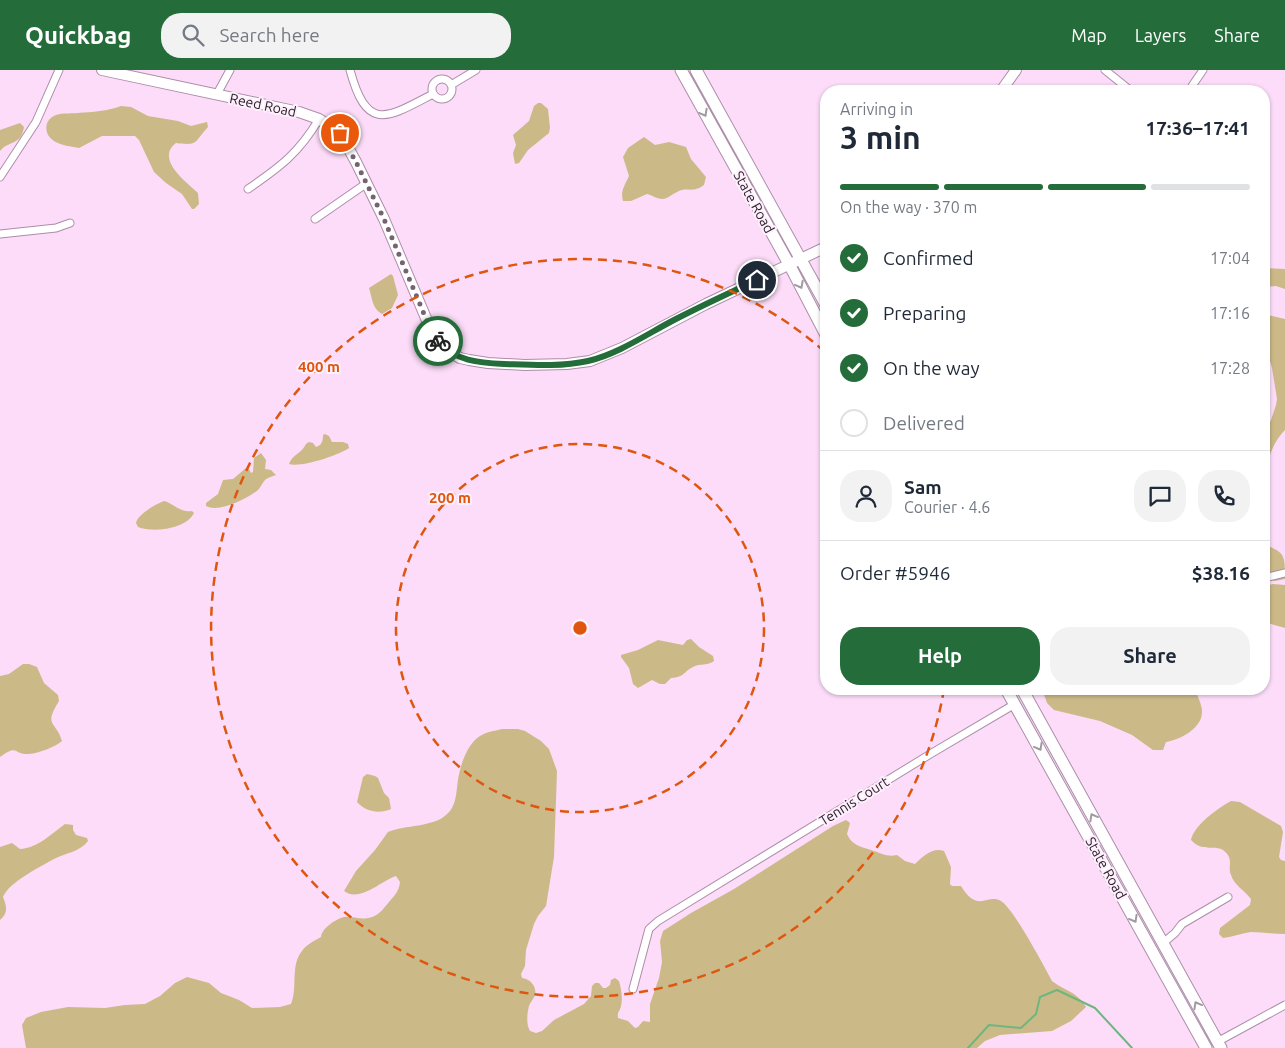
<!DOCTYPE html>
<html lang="en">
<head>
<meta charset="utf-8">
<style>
  :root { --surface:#fff; --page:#f2f2f3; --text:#1f2937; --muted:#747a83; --line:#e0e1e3; --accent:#246c39 }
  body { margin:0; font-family:Ubuntu,sans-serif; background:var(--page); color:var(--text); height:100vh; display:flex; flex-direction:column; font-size:19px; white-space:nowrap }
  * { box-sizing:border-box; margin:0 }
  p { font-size:16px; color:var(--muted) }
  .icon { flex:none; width:28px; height:28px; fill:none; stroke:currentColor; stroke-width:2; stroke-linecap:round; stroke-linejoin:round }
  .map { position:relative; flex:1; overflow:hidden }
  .panel { position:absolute; left:820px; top:15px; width:450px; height:610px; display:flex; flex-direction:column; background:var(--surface); border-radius:20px; box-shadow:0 1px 4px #0004 }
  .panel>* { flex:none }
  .pin { position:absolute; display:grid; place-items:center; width:42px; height:42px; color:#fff; margin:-21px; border:2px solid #fff; border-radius:50%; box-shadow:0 1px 5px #0007 }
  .courier { position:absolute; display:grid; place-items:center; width:50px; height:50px; margin:-25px; border:4px solid #246c39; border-radius:50%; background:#fff; color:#222; box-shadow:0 1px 6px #0007 }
  .overview em { font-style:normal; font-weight:700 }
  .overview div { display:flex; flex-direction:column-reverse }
  .overview { display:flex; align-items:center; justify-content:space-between; height:85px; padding:0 20px }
  h1 { font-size:32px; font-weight:700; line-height:38px }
  .bar { display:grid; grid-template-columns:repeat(4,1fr); gap:8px 5px; align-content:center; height:60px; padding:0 20px }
  .bar i { height:6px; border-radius:4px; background:var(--line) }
  .bar .selected { background:var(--accent) }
  .bar p { grid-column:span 4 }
  .line { display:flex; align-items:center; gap:12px; padding:0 20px; border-top:1px solid var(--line) }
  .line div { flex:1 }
  .round { display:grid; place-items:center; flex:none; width:52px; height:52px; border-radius:20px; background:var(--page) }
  ol { padding:0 20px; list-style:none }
  li { display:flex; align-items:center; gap:15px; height:55px }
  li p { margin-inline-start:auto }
  li .icon { padding:5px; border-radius:50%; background:var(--accent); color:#fff; stroke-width:4 }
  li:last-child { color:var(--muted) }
  li i { width:28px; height:28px; border:2px solid var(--line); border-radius:50% }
  .primary-button { display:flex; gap:10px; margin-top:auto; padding:10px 20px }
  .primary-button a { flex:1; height:58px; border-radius:20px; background:var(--accent); color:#fff; font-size:20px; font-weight:700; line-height:58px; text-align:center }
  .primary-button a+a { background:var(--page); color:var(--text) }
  header { display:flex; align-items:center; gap:30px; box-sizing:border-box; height:70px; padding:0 25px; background:var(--accent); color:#fff }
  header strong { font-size:24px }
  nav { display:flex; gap:28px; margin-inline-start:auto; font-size:18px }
  .search { width:350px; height:45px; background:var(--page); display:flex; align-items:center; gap:12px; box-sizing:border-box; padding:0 18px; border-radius:20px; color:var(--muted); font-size:19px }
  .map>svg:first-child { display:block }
  .green { fill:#ccb988 }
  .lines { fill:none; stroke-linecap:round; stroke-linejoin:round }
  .stream { stroke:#6eb67e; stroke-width:2 }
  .street-casing { stroke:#ac8ea9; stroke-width:9 }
  .secondary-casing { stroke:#ac8ea9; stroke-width:12 }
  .primary-casing { stroke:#ac8ea9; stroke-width:13 }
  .street { stroke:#fff; stroke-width:7 }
  .secondary { stroke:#fff; stroke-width:10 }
  .primary { stroke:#fff; stroke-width:11 }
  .oneway { stroke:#a09ba0 }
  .done { stroke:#756273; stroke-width:5; stroke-dasharray:0 9 }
  .route { stroke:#246c39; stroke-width:6 }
  .ring { fill:none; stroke:#df560e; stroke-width:2.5; stroke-dasharray:9 6 }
  .labels { text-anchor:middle; stroke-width:4; stroke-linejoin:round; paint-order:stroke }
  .street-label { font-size:14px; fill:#2c202b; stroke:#fdf0fc }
  .centre { fill:#df560e; stroke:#fdf0fc; stroke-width:2.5 }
  .ring-label { font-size:15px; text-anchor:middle; font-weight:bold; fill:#df560e; stroke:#fdf0fc; stroke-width:4; stroke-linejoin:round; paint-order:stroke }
</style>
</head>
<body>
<header>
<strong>Quickbag</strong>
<div class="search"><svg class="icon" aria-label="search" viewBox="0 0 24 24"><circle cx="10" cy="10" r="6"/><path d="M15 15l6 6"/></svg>Search here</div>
<nav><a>Map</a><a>Layers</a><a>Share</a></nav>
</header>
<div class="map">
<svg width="1285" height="978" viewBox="0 0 1285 978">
  <rect width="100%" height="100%" fill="#fcdcf8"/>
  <path class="green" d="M538,33H541L548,39L550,58L549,63L528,80L519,93L515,94L513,83L516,75L513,65L529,51L534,36Z
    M121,36L131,37L148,46L178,51L191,56L207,52L208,57C194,72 199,76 176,73C155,89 186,112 198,123L199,134L194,139H192L182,124L166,113L154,102L139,70L135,66H102L79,78C69,76 54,75 48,65C45,58 46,51 52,47C59,42 70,44 78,43C92,42 108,41 121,36Z
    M20,53L24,57C21,76 9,70 0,81V60Z
    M644,67L655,75L669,72L686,77L691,89L706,107L704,115C692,124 687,116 677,122C672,124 668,129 662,129C657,129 652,125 647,124L631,131H623C620,121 625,115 629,106L623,87L628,78Z
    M1264,198L1285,199V219L1276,216L1264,217Z
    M391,204L393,206L398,225L392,238L382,244C372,239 372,227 369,218Z
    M1264,244L1285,249V360C1272,373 1268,390 1264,407V362L1271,350L1276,335L1277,329L1272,298L1264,270Z
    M325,364L329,366L332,372H343L348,374L349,378C339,385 301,398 289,394C292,385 302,383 306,374L309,372L313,373L316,377C322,375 323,371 323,365Z
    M261,383L266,390L265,399L271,400L276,405C273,406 267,408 265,410C262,413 261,417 258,420C247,429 219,443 206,436V433L218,424L223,410L233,409L246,398L249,399L251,403L253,402L254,388Z
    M164,431C175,434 180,443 192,441L194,443C186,459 154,463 138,457L136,453C138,444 156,434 164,431Z
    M1264,474C1285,483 1285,484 1285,509L1275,511L1264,509Z
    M1273,514L1285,515V558L1264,552V516Z
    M691,569L699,577L713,586L714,591C708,596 700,593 693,597C683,602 685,607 671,608L665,614H660L652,610L638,618L633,614L629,598L621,587V585L638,580L658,570L683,575L687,570Z
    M23,594H29L37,597L44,613L58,625L59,631C43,657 56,650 62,671C55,677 39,683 29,684C13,685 19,673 0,687V606L9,604Z
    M1042,619H1195C1197,625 1202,635 1202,641C1203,658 1180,670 1166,672L1163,680H1153L1132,665L1100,651L1054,640L1047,633Z
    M502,659H518L525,661L541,671L549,679L557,701L554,787L546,836L538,846L534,854L526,880L525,896L521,904L522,908C530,909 537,916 535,925C534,929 530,932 529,936C527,944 526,954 530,961L536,963L542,961L554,950L584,934L591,926L592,916L595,913H599L603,918H606L610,915L611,910L615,908L619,911C621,918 623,928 621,936C620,941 617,942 618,948L628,951L635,958L638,957L643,951L650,952V934L659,908L662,892L660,871L663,861L691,843L734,819L833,756L846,750L850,753L847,764C852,776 862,777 874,781C883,784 887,787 897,785L905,791L915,794C923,786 933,777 944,781L951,797L950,814L952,816H961C978,844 987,823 1001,831C1013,838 1044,896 1052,911C1063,920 1078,922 1086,937L1071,951L1052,961L1000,965L985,971L977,978H26L22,955L26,948L41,942L68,937L105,938L125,935L145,934L160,926L175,913L187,907L209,913L221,923L239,930L252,938L280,937L291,934C298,918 290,895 302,881C306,875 314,871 321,867C322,858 336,849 344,847C352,846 360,850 368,848C378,847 383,839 389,832C395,825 399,821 400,812L396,806C382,810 360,833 344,821L356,801L375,780L388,762C405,755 433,757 446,745C457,736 456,722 458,710C460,696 467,674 480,666C486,662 494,661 502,659Z
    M367,704L375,706L378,708L384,723L389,728L391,739C379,744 366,742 357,732L363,707Z
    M1231,731L1240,732L1281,756L1283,762L1279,787L1281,790L1285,791V864C1273,864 1263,862 1251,862C1242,863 1233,867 1223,868L1219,864L1220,858L1250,835L1251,829C1244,820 1234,815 1231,805C1227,796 1235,789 1223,780C1214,774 1203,783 1191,770C1194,755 1218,738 1231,731Z
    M65,754L73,755V760L76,765L87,768L88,771C80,782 65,783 54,789C40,797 9,812 3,827C7,837 8,843 0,850V777L12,773L20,779C38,778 51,764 65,754Z"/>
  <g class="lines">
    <path class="stream" d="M968,978L989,955L1021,958L1036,944L1040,927L1057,920L1095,938L1132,978"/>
    <defs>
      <path id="street" d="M350,0C367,63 387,48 433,24
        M1105,0L1131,21
        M432 19a10 10 0 1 1 20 0a10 10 0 1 1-20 0Z
        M451,15L476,0
        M1194,21L1192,16L1203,0
        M217,24L230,0
        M0,107L36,52L59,0
        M248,119C280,97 299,83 319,49
        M315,149L367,113
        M0,164L56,158L70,153
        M1264,508L1285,503
        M1163,873L1175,863L1182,854L1228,827
        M633,919L649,859L658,851L932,683L1015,634
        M1217,972L1285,935"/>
      <path id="secondary" d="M102,0L299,42L319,49L340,63L356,92L384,149L431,260L445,279L460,288L469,290L488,293L525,295L567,294L590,291L622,278L706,234L826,177
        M1001,21L1016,0"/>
      <path id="primary" d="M681,0L789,194L826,265
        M696,0L826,235
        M1006,619L1206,978
        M1022,619L1221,978"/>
    </defs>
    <use href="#street" class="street-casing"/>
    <use href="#secondary" class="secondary-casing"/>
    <use href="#primary" class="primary-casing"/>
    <use href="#street" class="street"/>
    <use href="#secondary" class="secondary"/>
    <use href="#primary" class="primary"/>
  </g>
  <defs><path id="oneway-chevron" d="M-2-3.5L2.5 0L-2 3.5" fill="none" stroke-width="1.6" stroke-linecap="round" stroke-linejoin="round" transform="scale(1.25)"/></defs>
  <g class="oneway">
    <use href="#oneway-chevron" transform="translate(704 43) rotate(61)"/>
    <use href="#oneway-chevron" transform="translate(800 215) rotate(62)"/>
    <use href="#oneway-chevron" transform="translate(1039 677) rotate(61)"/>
    <use href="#oneway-chevron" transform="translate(1093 747) rotate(-119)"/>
    <use href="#oneway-chevron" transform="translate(1134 849) rotate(61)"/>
    <use href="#oneway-chevron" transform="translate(1197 935) rotate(-119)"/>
  </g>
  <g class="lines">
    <path class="done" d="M340,63L356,92L384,149L427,251L438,271"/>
    <path class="route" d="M438,271C454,291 480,293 504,294C532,295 561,297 588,291C618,284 647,264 674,250C701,236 729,223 757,210"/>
  </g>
  <g class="ring">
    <circle cx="580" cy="558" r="184"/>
    <path d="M944 619A369 369 0 1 1 825 282"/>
  </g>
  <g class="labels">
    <g class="street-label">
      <text transform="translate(263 35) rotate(12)" y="5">Reed Road</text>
      <text transform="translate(754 132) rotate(61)" y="5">State Road</text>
      <text transform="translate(854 731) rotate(-32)" y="5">Tennis Court</text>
      <text transform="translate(1106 798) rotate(61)" y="5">State Road</text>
    </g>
  </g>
  <circle cx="580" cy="558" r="8" class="centre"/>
  <g class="ring-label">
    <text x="319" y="302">400 m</text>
    <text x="450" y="433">200 m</text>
  </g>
</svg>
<div class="pin" style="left:340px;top:63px;background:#ea580c"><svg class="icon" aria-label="bag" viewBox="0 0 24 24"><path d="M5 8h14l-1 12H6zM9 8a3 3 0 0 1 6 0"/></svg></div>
<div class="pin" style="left:757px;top:210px;background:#1f2937"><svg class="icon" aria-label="home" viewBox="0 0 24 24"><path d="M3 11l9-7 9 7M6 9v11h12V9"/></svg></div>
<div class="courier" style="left:438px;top:271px"><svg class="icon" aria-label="bike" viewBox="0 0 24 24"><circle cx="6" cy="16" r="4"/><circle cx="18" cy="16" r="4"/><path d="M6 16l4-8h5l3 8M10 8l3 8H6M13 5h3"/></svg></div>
<section class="panel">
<div class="overview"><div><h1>3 min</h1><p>Arriving in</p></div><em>17:36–17:41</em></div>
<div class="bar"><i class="selected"></i><i class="selected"></i><i class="selected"></i><i></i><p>On the way · 370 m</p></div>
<ol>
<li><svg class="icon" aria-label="check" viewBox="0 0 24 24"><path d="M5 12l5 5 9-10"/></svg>Confirmed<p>17:04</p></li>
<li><svg class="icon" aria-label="check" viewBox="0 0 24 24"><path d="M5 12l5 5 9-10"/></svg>Preparing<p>17:16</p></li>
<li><svg class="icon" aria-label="check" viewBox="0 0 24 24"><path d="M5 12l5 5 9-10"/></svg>On the way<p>17:28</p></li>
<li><i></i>Delivered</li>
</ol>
<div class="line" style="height:90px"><a class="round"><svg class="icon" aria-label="person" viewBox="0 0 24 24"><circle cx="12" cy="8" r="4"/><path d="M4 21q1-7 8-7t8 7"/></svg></a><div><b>Sam</b><p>Courier · 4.6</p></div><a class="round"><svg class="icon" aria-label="chat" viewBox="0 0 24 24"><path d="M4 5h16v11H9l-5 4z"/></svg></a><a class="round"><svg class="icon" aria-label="phone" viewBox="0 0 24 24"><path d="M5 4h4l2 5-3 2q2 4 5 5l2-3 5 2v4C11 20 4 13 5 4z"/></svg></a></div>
<div class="line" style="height:65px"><div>Order #5946</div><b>$38.16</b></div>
<div class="primary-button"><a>Help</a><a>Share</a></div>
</section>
</div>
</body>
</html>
